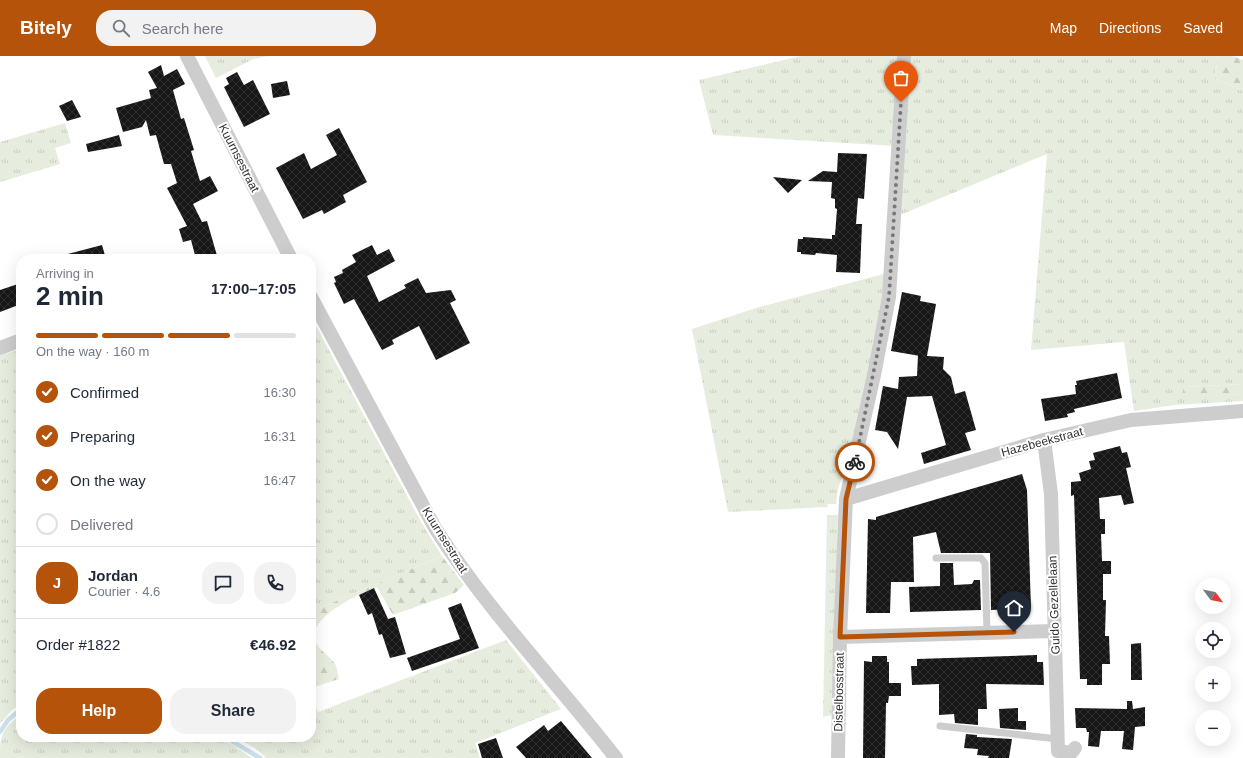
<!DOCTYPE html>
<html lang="en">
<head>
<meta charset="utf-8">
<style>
  :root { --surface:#fff; --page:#f2f2f3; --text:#1f2937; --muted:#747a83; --line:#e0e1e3; --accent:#b45309 }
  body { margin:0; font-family:Arial,sans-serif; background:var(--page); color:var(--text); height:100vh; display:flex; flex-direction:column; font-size:15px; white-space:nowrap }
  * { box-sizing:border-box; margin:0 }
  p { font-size:13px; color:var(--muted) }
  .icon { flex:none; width:22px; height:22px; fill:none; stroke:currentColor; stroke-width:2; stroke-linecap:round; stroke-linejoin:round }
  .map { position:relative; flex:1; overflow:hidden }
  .details { position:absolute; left:16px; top:198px; width:300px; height:488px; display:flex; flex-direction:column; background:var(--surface); border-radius:16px; box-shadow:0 4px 16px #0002 }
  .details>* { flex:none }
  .needle { width:26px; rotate:122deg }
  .buttons { position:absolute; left:1195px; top:522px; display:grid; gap:8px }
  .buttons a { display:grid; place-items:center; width:36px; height:36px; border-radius:50%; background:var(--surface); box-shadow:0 4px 16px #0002; font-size:20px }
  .pin { position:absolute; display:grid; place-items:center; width:34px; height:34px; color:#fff; margin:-41px -17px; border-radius:50% 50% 50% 0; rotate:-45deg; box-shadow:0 0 4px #0007 }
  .pin .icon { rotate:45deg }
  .courier { position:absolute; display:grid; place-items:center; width:40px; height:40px; margin:-20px; border:3px solid #b45309; border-radius:50%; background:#fff; color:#222; box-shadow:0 1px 5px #0007 }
  .summary em { font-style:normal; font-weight:600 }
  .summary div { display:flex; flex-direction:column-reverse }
  .summary { display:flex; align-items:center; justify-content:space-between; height:68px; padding:0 20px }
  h1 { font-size:26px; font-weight:600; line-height:30px }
  .bar { display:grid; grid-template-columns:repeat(4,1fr); gap:6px 4px; align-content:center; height:48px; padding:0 20px }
  .bar i { height:5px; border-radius:3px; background:var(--line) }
  .bar .current { background:var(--accent) }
  .bar p { grid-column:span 4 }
  .line { display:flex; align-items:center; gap:10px; padding:0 20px; border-top:1px solid var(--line) }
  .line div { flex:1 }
  .round { display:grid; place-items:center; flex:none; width:42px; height:42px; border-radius:16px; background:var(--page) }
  ol { padding:0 20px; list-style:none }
  li { display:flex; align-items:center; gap:12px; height:44px }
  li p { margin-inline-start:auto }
  li .icon { padding:4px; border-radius:50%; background:var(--accent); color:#fff; stroke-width:4 }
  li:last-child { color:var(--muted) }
  li i { width:22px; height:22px; border:2px solid var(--line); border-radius:50% }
  .cta { display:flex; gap:8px; margin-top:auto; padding:8px 20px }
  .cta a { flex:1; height:46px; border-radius:16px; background:var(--accent); color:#fff; font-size:16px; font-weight:600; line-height:46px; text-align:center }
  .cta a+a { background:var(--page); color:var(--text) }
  header { display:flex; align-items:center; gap:24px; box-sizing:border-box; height:56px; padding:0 20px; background:var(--accent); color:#fff }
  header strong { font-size:19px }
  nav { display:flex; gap:22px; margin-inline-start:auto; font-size:14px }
  .search { width:280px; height:36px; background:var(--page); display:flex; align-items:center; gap:10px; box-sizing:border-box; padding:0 14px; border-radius:16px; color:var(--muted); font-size:15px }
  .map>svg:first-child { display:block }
  .grass { fill:url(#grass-tufts) }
  .forest { fill:url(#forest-firs) }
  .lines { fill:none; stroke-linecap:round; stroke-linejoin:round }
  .stream { stroke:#cbe2ec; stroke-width:4.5 }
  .building { fill:url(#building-cross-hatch) }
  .lane { stroke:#cdcdcd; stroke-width:7 }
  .street { stroke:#cdcdcd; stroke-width:14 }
  .done { stroke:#787878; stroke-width:4; stroke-dasharray:0 7.2 }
  .route { stroke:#b45309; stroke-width:5 }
  .labels { text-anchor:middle; stroke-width:4; stroke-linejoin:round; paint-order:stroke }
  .street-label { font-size:12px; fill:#303030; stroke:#fff }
</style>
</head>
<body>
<header>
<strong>Bitely</strong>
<div class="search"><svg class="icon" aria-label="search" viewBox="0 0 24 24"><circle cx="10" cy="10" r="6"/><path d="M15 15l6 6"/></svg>Search here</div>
<nav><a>Map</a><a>Directions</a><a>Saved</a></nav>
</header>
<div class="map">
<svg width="1243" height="702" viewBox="0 0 1243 702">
  <defs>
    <pattern id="grass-tufts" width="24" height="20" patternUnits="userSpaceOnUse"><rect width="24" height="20" fill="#e7edde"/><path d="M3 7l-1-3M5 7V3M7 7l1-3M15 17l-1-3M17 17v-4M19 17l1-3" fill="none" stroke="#c6ccbf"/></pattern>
    <pattern id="forest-firs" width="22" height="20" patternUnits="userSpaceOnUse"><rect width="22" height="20" fill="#e7edde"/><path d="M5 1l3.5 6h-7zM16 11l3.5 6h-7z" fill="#c6ccbf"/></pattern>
    <pattern id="building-cross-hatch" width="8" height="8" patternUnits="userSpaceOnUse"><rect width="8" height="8" fill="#171717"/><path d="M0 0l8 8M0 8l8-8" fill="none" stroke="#303030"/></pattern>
  </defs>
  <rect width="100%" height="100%" fill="#fff"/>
  <path class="grass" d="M205,0H269L253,3L216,22Z
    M801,0H901L896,90L713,79L699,24Z
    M909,0H1219L1214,22L1243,35V328L1183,331V341L1243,338V345L1175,349L1134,355L1124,286L1031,294L1047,98L900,159Z
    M65,67L71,87L55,92L60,108L0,126V86Z
    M887,217L882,264L850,395L838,433L836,448H827L828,451L728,456L692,273L756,252Z
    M314,266L421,466L442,500L311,556V267Z
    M21,293V648L12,654L0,668V299Z
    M827,459H838L833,659L823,661Z
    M506,584L561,653L475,687L480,702H266L259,695L237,681H311V639L318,656Z
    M21,658V681H216L233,689L252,702H0C0,677 2,674 21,658Z"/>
  <path class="forest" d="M1219,0H1233L1243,4V35L1214,22Z
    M1243,328V338L1183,342V331Z
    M442,500L464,529L455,537L393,559L377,531C361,537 304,562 316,587C320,595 330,600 335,608C337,611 338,618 339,623L311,632V556Z"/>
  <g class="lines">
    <path class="stream" d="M0,676L8,664L21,653
      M225,681L260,702"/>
  </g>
  <path class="building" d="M161,9L164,20L177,13L185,28L173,34L181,63L184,62L194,94L191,95L200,125L210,120L218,135L193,148L202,166L207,165L218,203H196L191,184L183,186L179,173L187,170L167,132L177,127L171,108H164L156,79L150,80L146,64L142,71L123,76L116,52L151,42L149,34L157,32L148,16Z
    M237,16L244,29L253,24L270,58L244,71L224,31L229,28L226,22Z
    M287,25L290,39L273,42L271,28Z
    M72,44L81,61L67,65L59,50Z
    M339,72L367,126L343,139L346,146L324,158L322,154L303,163L276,112L304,97L311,113L337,99L326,79Z
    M119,79L122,90L88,96L86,88Z
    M838,97L867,98L864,143L858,142L856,168H862L860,217L836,216L837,199L816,197L815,199L801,198V196H797L798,183H803V181L832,183V179H835L837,153L835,152V143L831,142L832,126L808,125L823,115L837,116Z
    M773,121L802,124L788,137Z
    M102,189L106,203H64V199Z
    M372,189L377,199L389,193L395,205L367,220L379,246L406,232L404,229L418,222L426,237L451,234L456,244L450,247L470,287L436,304L419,270L392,284L394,288L382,294L354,243L344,248L334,227L336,226L334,221L343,217L342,214L356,206L352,199Z
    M21,227V248L0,256V234Z
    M902,236L921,240L920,245L936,248L927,300L944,301L943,313L951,321L955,338L965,335L976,374L965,377L971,394L924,408L921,397L946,389L932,340L907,341L898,393L887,376L875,374L883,330L898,333L899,321L917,320L918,299L920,300L891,295Z
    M1117,317L1122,342L1074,353L1075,356L1067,358L1068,361L1045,365L1041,343L1076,338L1075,329H1077L1076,325Z
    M1120,390L1122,397L1127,396L1131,411L1126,412L1134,447L1124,449L1121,439L1099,442L1100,463H1105V478H1101L1102,505H1111V518H1103V544H1106L1105,580H1109L1110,608H1102V629H1087V623H1080L1074,439L1071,440V426L1081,425L1079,417L1091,413L1089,405L1095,404L1093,397Z
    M1022,418L1027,434L1031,552L991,554L990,497H941L936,476L913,481L914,526H891L890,557H866L868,463L876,464V461Z
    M940,507H953L954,529L972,528L974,524H980L981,554L910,556L909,531L940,530Z
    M374,532L388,563L395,561L406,598L390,602L382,578L379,579L372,557L368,559L359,539Z
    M461,547L479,592L412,615L407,602L460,583L448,552Z
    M1141,587L1142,624H1131V588Z
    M1037,599V606H1043L1044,629L986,628L987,653H978V669L955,667L954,658L939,659V628L912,629L911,610H917V603Z
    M872,600H887V606H889V627H901V640H889L888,647H886L885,702H863L864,605L872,606Z
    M1127,645H1132L1133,653L1145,651V670L1135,671L1133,694L1122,693L1124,675H1101L1099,691L1088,690L1089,676H1087L1086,672H1076L1075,652L1127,653Z
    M1018,652V665H1026V674L1000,672L999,653Z
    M561,665L592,702H526L516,691L544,669L548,675Z
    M966,678L977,679V681L1012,683L1009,702H988L989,700L977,699L978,693L964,692Z
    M496,682L503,702H482L478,688Z"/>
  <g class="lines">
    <path class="lane" d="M936,502H981L985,507L987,577
      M940,670L1058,683"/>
    <path class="street" d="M187,0L291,203
      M311,241L435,472C488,555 556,625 616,702
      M0,292L21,284
      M1044,384L1051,438L1058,695L1071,697L1075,692
      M846,443L1044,384L1131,364L1243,355
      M840,581L1055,575
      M838,702L840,581L846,443L874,319L889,241L904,0"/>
  </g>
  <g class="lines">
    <path class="done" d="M855,406L889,241L901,46"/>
    <path class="route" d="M855,406L846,443L840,581L1014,576"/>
  </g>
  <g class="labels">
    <g class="street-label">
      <text transform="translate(239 102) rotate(63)" y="4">Kuurnsestraat</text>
      <text transform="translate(1042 386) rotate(-15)" y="4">Hazebeekstraat</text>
      <text transform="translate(445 484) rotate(58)" y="4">Kuurnsestraat</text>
      <text transform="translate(1054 549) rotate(-92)" y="4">Guido Gezellelaan</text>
      <text transform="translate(839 636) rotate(-89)" y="4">Distelbosstraat</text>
    </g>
  </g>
</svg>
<div class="buttons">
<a><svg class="needle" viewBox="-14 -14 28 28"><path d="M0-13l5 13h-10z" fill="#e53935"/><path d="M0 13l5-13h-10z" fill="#747a83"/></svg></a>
<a><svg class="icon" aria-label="locate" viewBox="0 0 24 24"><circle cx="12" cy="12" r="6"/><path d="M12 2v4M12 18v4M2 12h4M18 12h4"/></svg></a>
<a>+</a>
<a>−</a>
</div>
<div class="pin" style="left:901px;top:46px;background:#ea580c"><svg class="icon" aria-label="bag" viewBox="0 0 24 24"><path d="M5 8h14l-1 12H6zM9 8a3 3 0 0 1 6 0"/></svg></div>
<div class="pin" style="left:1014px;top:576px;background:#1f2937"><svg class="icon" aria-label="home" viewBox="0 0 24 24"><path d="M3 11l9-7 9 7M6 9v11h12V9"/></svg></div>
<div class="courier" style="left:855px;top:406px"><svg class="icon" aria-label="bike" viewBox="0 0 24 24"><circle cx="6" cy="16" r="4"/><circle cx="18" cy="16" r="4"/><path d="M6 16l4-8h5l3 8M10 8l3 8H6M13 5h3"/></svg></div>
<section class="details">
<div class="summary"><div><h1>2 min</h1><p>Arriving in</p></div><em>17:00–17:05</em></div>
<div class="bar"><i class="current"></i><i class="current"></i><i class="current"></i><i></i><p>On the way · 160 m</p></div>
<ol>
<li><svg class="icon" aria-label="check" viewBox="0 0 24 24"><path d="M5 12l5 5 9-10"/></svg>Confirmed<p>16:30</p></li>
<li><svg class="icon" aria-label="check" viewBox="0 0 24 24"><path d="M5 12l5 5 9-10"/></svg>Preparing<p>16:31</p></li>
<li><svg class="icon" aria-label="check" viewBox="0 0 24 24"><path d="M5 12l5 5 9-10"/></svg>On the way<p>16:47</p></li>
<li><i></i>Delivered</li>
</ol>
<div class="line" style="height:72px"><b class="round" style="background:var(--accent);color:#fff">J</b><div><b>Jordan</b><p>Courier · 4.6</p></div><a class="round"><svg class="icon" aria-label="chat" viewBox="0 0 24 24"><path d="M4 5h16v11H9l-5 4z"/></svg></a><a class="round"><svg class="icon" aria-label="phone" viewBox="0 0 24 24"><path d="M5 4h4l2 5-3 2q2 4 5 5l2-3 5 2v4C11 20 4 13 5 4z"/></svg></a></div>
<div class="line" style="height:52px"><div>Order #1822</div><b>€46.92</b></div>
<div class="cta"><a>Help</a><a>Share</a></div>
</section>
</div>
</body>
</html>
